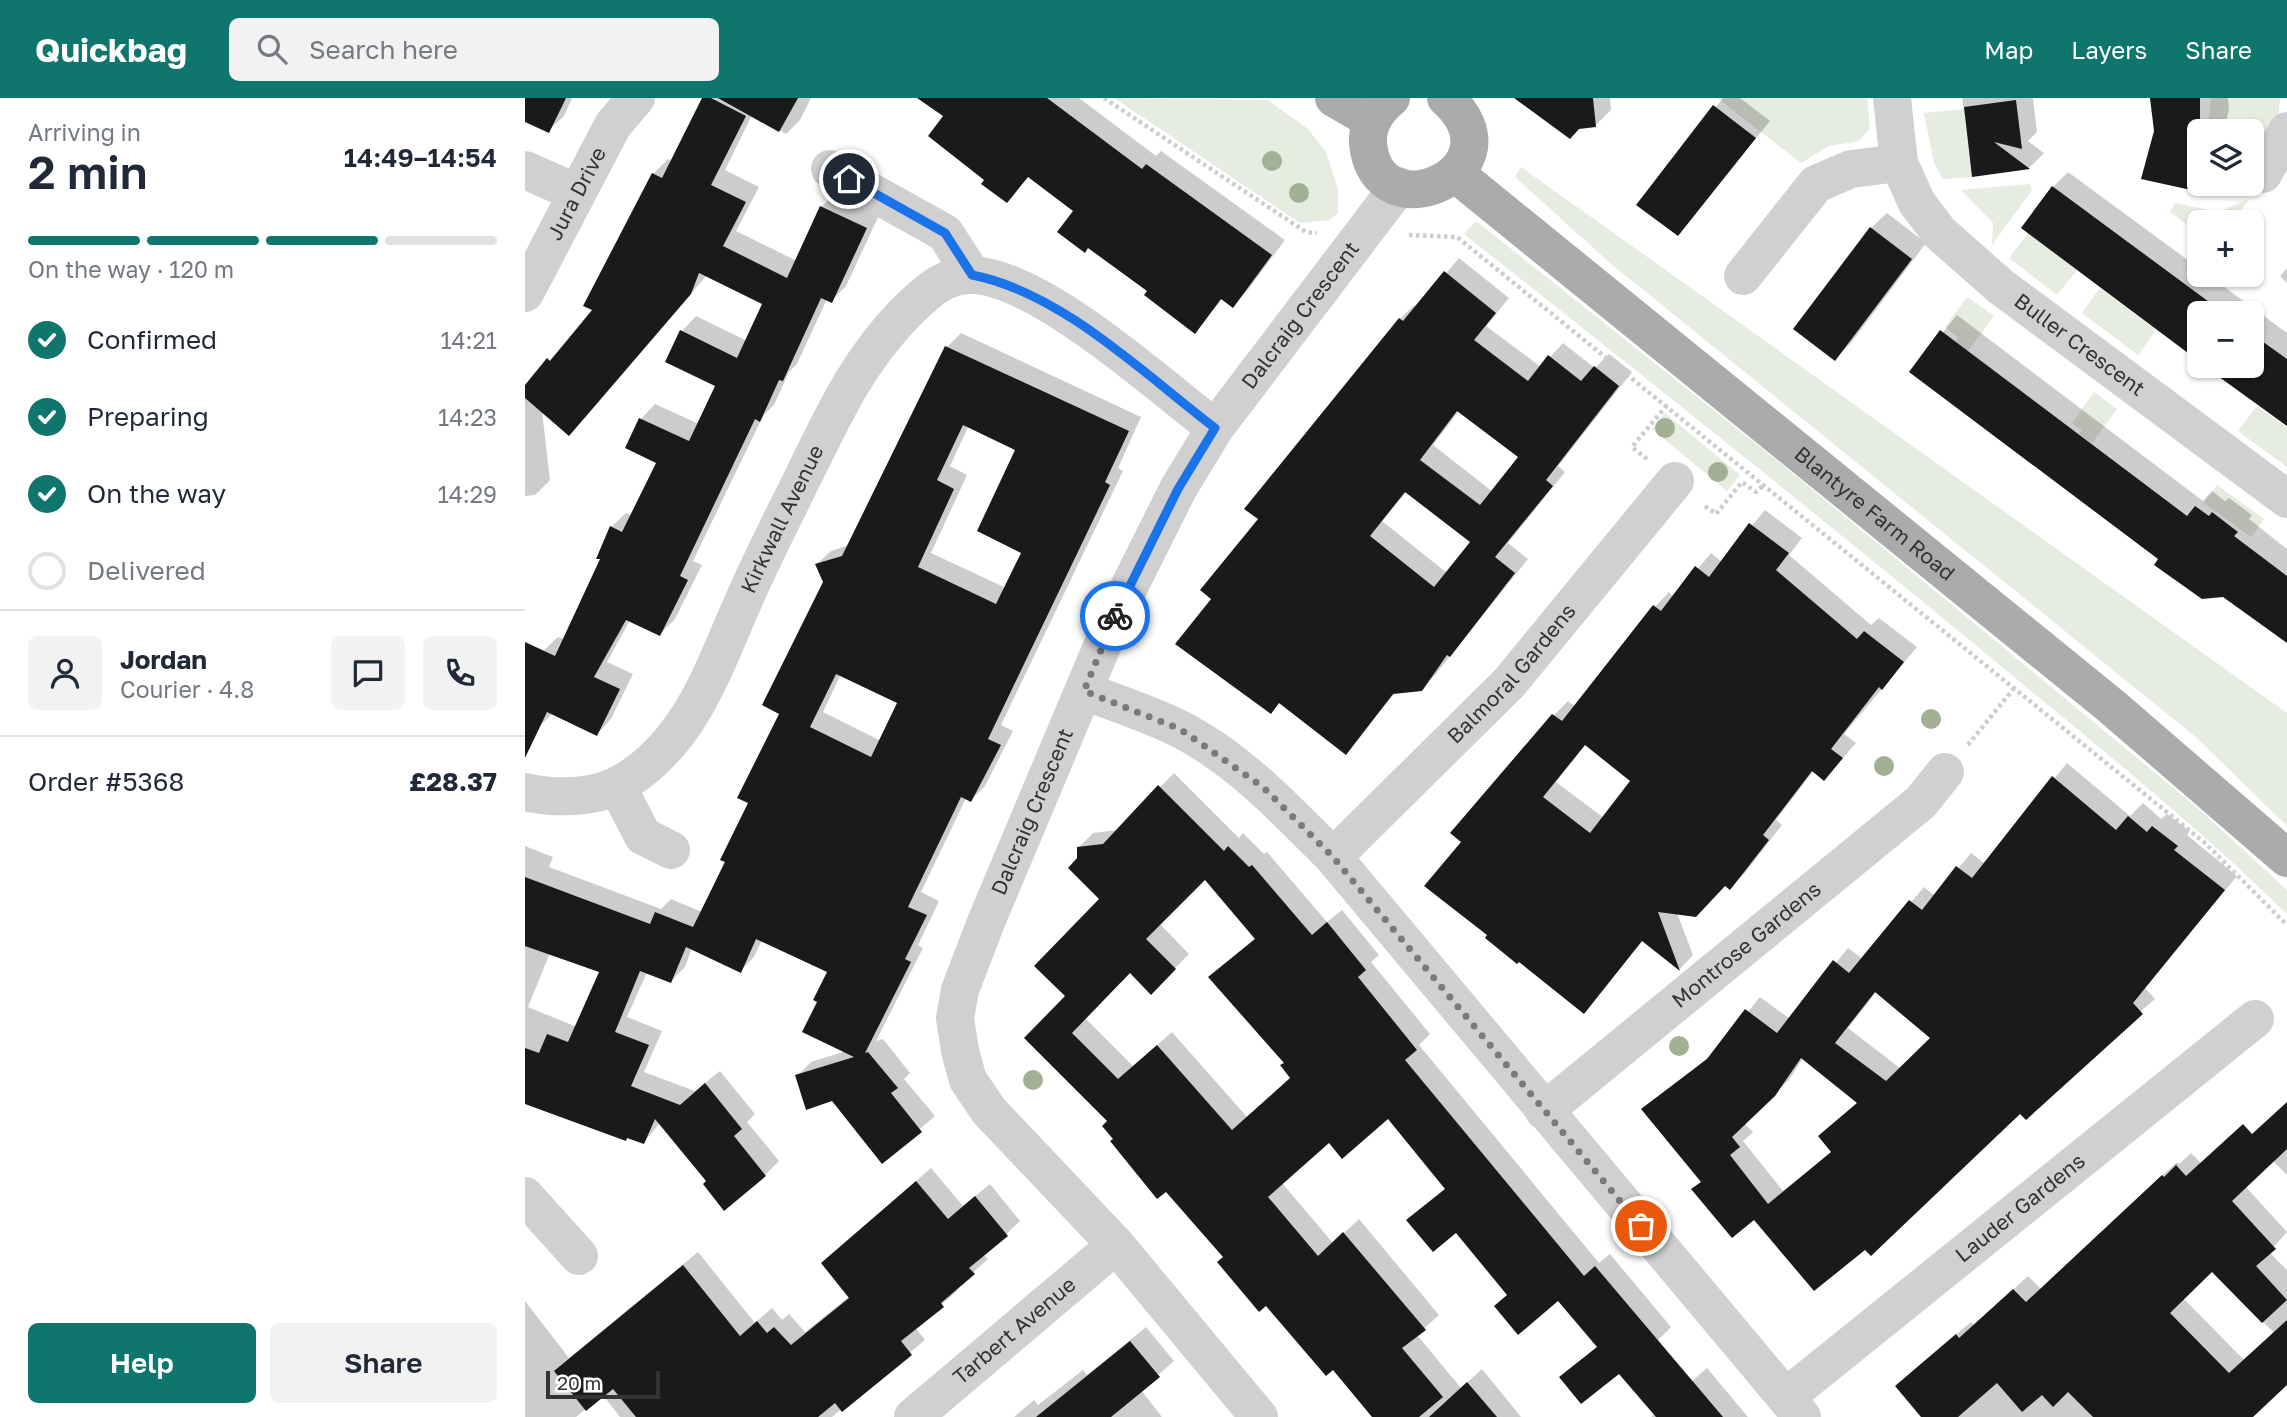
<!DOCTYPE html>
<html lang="en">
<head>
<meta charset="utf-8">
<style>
  :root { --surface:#fff; --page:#f2f2f3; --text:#1f2937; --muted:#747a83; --line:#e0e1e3; --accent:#0f766e }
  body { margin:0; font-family:"Golos Text",sans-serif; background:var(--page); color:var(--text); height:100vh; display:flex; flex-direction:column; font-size:26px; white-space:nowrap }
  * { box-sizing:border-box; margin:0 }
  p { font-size:23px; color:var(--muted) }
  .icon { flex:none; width:38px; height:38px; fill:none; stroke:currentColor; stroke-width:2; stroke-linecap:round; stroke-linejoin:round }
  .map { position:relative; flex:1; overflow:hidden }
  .sheet { display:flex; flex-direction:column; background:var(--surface); width:525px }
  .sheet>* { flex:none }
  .controls { position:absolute; left:1662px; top:21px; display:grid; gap:14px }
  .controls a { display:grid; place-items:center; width:77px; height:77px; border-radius:10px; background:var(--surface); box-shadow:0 2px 5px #0004; font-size:35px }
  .scale { position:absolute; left:21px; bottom:18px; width:114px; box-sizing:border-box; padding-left:7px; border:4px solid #333; border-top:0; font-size:19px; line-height:24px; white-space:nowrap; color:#333; -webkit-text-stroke:5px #fff; paint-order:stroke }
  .pin { position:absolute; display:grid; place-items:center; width:60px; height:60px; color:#fff; margin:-30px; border:4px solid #fff; border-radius:50%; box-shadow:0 2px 7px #0007 }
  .courier { position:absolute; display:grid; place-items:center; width:70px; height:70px; margin:-35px; border:5px solid #1a73e8; border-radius:50%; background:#fff; color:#222; box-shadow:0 2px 9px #0007 }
  .summary em { font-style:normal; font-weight:600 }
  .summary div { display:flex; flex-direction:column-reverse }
  .summary { display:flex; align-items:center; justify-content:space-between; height:119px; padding:0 28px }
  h1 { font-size:46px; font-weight:600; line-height:52px }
  .bar { display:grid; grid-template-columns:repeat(4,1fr); gap:10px 7px; align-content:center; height:84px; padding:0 28px }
  .bar i { height:9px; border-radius:5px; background:var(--line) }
  .bar .current { background:var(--accent) }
  .bar p { grid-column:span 4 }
  .line { display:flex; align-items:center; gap:18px; padding:0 28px; border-top:2px solid var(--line) }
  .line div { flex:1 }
  .round { display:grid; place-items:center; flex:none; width:74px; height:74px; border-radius:10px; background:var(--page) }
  ol { padding:0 28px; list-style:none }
  li { display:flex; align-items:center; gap:21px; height:77px }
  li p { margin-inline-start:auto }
  li .icon { padding:7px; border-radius:50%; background:var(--accent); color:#fff; stroke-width:4 }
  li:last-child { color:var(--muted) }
  li i { width:38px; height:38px; border:4px solid var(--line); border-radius:50% }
  .primary-button { display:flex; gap:14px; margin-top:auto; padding:14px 28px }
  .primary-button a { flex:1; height:80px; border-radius:10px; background:var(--accent); color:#fff; font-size:28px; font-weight:600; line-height:80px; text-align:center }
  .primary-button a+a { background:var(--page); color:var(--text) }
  header { display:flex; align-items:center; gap:42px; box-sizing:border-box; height:98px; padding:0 35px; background:var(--accent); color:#fff }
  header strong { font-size:33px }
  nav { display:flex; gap:38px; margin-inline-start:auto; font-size:24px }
  .search { width:490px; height:63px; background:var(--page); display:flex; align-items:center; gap:18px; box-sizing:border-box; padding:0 24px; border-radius:10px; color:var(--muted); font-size:26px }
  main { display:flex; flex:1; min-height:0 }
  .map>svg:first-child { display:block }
  .green { fill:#e6ecdf }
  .shadow { fill:#0003; fill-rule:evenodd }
  .building { fill:#1a1a1a; fill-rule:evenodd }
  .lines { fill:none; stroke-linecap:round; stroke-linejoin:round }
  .path { stroke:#cdcdcd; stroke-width:4.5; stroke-dasharray:3.5 3.5; stroke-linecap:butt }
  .minor { stroke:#d0d0d0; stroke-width:38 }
  .major { stroke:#ababab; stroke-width:38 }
  .tree { fill:#a2b095 }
  .done { stroke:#7a7a7a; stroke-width:7; stroke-dasharray:0 12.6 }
  .route { stroke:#1a73e8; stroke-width:9 }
  .labels { text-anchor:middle; stroke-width:7; stroke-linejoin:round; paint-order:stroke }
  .street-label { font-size:21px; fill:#333; stroke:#fff }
</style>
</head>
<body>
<header>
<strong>Quickbag</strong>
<div class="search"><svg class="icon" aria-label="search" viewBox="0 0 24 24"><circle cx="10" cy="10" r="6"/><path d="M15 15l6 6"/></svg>Search here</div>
<nav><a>Map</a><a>Layers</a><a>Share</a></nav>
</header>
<main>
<section class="sheet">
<div class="summary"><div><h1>2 min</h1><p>Arriving in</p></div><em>14:49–14:54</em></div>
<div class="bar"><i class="current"></i><i class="current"></i><i class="current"></i><i></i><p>On the way · 120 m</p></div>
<ol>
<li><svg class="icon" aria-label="check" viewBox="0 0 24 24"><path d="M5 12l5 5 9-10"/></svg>Confirmed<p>14:21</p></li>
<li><svg class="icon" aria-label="check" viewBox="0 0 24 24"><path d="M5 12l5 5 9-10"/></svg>Preparing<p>14:23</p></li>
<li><svg class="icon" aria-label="check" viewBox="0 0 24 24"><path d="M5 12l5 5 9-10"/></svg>On the way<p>14:29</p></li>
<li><i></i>Delivered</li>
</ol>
<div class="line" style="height:126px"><a class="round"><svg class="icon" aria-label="person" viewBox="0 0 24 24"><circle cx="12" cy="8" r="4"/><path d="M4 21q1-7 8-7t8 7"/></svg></a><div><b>Jordan</b><p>Courier · 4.8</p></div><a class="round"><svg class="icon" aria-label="chat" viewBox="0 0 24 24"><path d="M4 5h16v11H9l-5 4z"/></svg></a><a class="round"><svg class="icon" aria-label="phone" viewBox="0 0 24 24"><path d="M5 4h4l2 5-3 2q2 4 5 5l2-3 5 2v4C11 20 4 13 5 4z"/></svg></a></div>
<div class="line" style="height:91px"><div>Order #5368</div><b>£28.37</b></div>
<div class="primary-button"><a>Help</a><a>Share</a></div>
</section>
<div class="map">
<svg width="1762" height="1319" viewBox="0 0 1762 1319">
  <rect width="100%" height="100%" fill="#fff"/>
  <path class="green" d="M589,0L743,2L783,31L801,54L813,91V115L804,122L775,125Z
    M1192,0H1342L1345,30L1334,43L1304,48L1276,65Z
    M1686,0H1755L1753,21L1727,66V33H1683Z
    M1439,11L1447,79L1418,81L1409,65L1399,15Z
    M996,69L1762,615V728L1672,640L1085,165L990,79Z
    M1505,86L1507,92L1467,147L1468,125L1436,92Z
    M1724,101L1708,124H1675V136L1645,114L1650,105L1693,114Z
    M951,123L1254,364L1675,712L1762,792V816C1666,722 1561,639 1458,553C1287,412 1113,274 939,136Z
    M1503,135L1552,172L1532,197L1484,160Z
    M1575,190L1631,232L1613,257L1557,215Z
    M1442,199L1469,218L1443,253L1430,243L1433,239L1420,229Z
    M1569,294L1592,311L1567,345L1554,336L1557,333L1547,325Z
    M1732,308L1762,330V369L1713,333Z
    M1140,315L1215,377L1202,393L1127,331Z
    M1692,387L1739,421L1726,439L1679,405Z"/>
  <path class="shadow" d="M0,0H47L39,18L23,33L0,22Z
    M179,0H286L275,22L261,36L227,17L200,72L234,89L211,133L272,163L296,109L311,95L355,115L321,188L306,203L302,201L272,266L264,274L249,307L238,318L168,463L177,467L150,521L135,536L105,522L82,564L108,576L86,621L72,636L28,615L13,630L0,624V548L18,553L33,539L39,541L78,460L86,429L101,415L107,418L133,364L102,350L116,321L130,306L174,326L192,287L157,233L171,218L222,243L240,205L182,177L59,321L17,313L25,382L10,397L0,398V289L70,212L128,76L143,61L147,64Z
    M395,0H554L631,58L636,53L760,142L722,193L708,207L698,200L670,233L624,193L564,148L551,112L504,78L482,103L462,82L421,18Z
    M997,0H1085L1086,12L1070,28Z
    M1198,0H1215L1245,23L1153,136L1114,107Z
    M1437,0H1508L1512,34L1503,43L1519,55L1504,70L1449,77Z
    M1627,0H1703L1704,11L1699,33H1675V86H1679L1673,92L1631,34Z
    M1543,74L1675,171V177H1683L1762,235V328L1682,268H1727V215H1675L1528,89Z
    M1362,115L1401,145L1326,245L1310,260L1346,130Z
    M934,160L984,200L961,228L1016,269L1038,245L1070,270L1084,256L1107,274L1033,368L1040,374L983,445L1003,461L910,577L896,591L871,594L820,655L756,604L745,614L688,500L735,421L875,221L889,207L891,210ZM934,313L996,359L968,394L908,347ZM882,393L948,443L922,475L857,423Z
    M1762,170V185L1755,178Z
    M1432,217L1678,403L1687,393L1700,403L1704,400L1727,417L1724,421L1762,451V544L1698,497L1636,461L1386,274Z
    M436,235L616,319L593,370L598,373L476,627L488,633L460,688L446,702L441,700L396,794L414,803L393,847L398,850L351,943L358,941L385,975L379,981L410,1018L358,1063L308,1001L272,978L286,964L321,953L295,903L304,873L237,842L229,859L215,873L167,850L160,869L146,883L122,874L102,919L137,933L119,974L170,993L195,973L230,1016L222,1024L254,1063L240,1077L183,1083L135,1025L119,1044L0,1004V748L28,759L24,769L136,811L146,801L177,814L225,705L300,484L292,466L306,453L324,447L422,249ZM444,327L492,351L498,454L481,490L406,455L442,377L425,368ZM316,576L374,604L356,643L298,614ZM25,855L76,873L52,929L3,909Z
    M1240,412L1277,440L1264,457L1346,527L1354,520L1392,549L1319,636L1331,645L1299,681L1289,672L1251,722L1257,727L1219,776L1205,790L1200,786L1152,815L1168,857L1155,871L1118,842L1059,914L965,837L939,744L927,735L1029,617L1043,603L1050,609L1130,509L1144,494L1149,499L1186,455L1197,464ZM1061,646L1108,683L1079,720L1031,684Z
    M1542,665L1605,718L1618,705L1636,721L1642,716L1665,733L1662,737L1712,778L1620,890L1630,901L1341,1149L1230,1119L1177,1083L1119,1011L1190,954L1235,899L1265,921L1323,850L1338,861L1399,789L1410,798L1446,755L1460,766ZM1352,893L1407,940L1376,971L1323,930ZM1278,960L1333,1004L1309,1025L1308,1053L1258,1093L1218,1043L1228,1034L1219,1025L1264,982Z
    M649,675L714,740L718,735L739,756L742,754L802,824L817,812L854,857L846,864L905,936L894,947L1074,1165L1085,1156L1146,1229L1132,1243L1036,1279L1073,1248L1034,1201L983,1196L931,1133L883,1122L921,1090L864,1019L804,1043L757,1085L808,1145L834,1121L914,1217L892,1237L936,1290L957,1271L996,1319H849L808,1269L741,1206L641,1091L590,1041L584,1023L501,940L542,898L577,801L554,761V749L568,735L593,732ZM680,780L731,839L686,879L761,964L767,979L722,1019L647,934L608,968L560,920L605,872L626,894L664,856L634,825Z
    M1762,1005V1077L1725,1040Z
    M1689,1054L1762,1134L1744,1154L1762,1172V1285L1712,1319H1398L1386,1274L1446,1224L1449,1227L1503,1178L1516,1191L1652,1064L1654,1066L1666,1055L1676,1065ZM1687,1172L1749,1235L1719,1262L1658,1200Z
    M406,1070L438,1108L465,1086L495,1123L459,1157L463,1161L430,1191L432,1193L390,1229L400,1242L307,1319H95L78,1297L51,1319H0V1203L44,1260L173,1154L230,1225L247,1210L257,1222L264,1216L280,1234L325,1198L312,1152Z
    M621,1229L649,1263L616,1292L637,1319H489L509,1302L513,1307L558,1272L562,1277Z
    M1182,1270L1223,1319H1126Z"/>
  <path class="building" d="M0,0H41L24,35L0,24Z
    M177,0H186L221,18L186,87L221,104L198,148L262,180L295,108L342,130L307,205L296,200L258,283L254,282L235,324L230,321L155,478L163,482L135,538L101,522L69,579L95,591L72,638L22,614L0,660V544L30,558L75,461H71L85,428L97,434L131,365L100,350L114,320L164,343L190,288L140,264L155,232L212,260L237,206L174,175L166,196L44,338L0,300V287L22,260L25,263L67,212L58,208L127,75L137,80Z
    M193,0H273L254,34Z
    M392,0H522L617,71L621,66L747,157L708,210L696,201L670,236L619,197L622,193L563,150L560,155L532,134L548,113L503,79L482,105L456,86L459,82L403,38L418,18Z
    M989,0H1068L1071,29L1054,31L1045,41Z
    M1625,0H1675V94L1616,81L1629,33Z
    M1491,2L1497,51L1469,44L1505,71L1447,79L1439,9Z
    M1188,7L1231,40L1153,138L1111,107Z
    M1527,88L1699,215H1675V264L1496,130Z
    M1345,129L1387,161L1310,263L1268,231Z
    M919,173L971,215L949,242L1003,283L1023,257L1056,283L1069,268L1094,288L1021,382L1028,388L970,459L990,475L925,559L922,557L897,593L868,596L821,657L754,605L746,616L650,546L686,501L675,492L733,421L719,411L874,220L878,223ZM932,313L993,359L955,407L895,362ZM880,394L945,444L909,489L845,438Z
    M1415,232L1662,418L1670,408L1684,418L1687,414L1713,434L1709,438L1762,478V545L1698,499L1677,501L1629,467L1633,461L1384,274Z
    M1727,236L1762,261V328L1679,268H1727Z
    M420,248L604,333L580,384L585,387L463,641L476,647L446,704L436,699L383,809L402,817L380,861L386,864L340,955L343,954L373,990L366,995L397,1034L357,1066L307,1003L281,1012L270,977L329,959L277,934L292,904L288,902L302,874L231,841L216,875L161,849L146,885L115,873L90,934L124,947L106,988L155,1007L180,985L217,1031L209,1038L241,1078L199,1113L178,1086L181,1083L130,1021L119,1046L102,1040L101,1043L0,1006V950L14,955L22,936L43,944L74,874L0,848V779L125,826L130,814L168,829L200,764L195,762L223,705L212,700L254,616L237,607L298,484L290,466L317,458ZM438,327L490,352L452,433L496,455L471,506L393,469L429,391L412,382ZM311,576L372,605L346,659L285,629Z
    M1224,425L1264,455L1251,472L1332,541L1339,533L1379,564L1357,592L1354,589L1306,651L1318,660L1299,683L1287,673L1238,737L1244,742L1205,792L1200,788L1171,819L1133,814L1155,873L1117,843L1059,916L994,864L992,866L960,840L962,837L899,788L936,744L925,735L1027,616L1037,623L1128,507L1136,513L1170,468L1184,479ZM1060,647L1105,683L1065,735L1018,699Z
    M1527,678L1591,732L1603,718L1622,734L1627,728L1653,748L1649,752L1700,792L1608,905L1618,916L1501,1022L1495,1016L1346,1158L1340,1152L1289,1193L1229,1122L1207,1140L1166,1091L1176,1084L1116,1011L1182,961L1220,911L1252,935L1308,862L1324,875L1384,802L1397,812L1431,768L1447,780ZM1350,894L1405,940L1361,983L1310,945ZM1276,960L1332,1005L1293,1038L1306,1054L1243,1106L1205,1057L1215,1049L1207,1039L1250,998Z
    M633,687L699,753L703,748L724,769L727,767L787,837L802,824L841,872L833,879L892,952L880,962L1059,1178L1070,1168L1198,1319H1131L1094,1276L1056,1306L1034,1279L1072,1249L1033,1203L993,1237L969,1208L982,1197L931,1135L908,1154L881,1122L920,1091L863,1021L817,1061L804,1045L743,1099L793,1158L818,1134L901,1232L877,1250L918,1299L894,1319H847L808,1272L801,1278L741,1208L734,1214L692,1164L698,1159L641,1094L632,1101L585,1043L588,1041L577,1028L582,1023L499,940L540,898L509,868L574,801L543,770L552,760V749L578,746ZM680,782L730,841L683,879L759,965L755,967L765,980L707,1032L632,947L593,981L547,935L605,875L626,897L651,871L621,841Z
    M1762,1004V1051L1707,1103L1751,1151L1731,1168L1762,1202L1737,1225L1687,1174L1645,1215L1704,1275L1762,1222V1287L1728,1319H1568L1543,1294L1528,1309L1517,1297L1497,1314L1472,1285L1433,1319H1396L1370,1288L1431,1236L1434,1240L1488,1191L1501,1204L1637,1077L1639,1079L1651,1067L1661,1078L1718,1026L1727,1036Z
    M391,1083L423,1121L450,1098L483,1138L444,1170L450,1176L416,1205L419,1209L376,1243L387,1257L317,1314L310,1305L293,1319H111L88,1291L61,1313L29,1273L158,1167L215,1238L232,1223L242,1235L249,1229L266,1247L324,1200L296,1165Z
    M605,1243L635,1279L586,1319H511Z
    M942,1284L972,1319H904Z"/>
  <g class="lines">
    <path class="path" d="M579,0L781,134L792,135
      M884,137L932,139L1680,745L1762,827
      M1122,361L1107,349L1142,307
      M1180,408L1191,416L1217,384L1231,394L1240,386
      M1443,647L1490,589"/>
    <g class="minor">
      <path id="s1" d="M1367,0L1374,65L1392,105L1415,135L1475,188L1762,401"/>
      <path d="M305,71L420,135L447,177"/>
      <path d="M0,72L52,95"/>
      <path d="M1738,76L1762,33"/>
      <path d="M1218,178L1291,86L1326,71L1374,65"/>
      <path id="s2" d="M0,195L88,27L111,0"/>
      <path d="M559,593C591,605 625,616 655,631C715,662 761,712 808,759L1277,1319"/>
      <path d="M92,688L118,738L146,752"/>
      <path id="s3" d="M0,694C33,701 73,701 102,682C167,641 189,569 218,504C237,460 259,418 280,375C310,314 332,265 380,215C399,197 418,176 447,177C515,179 635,288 690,330"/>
      <path id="s4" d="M808,759L984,585L1150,383"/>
      <path id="s5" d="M1019,1013L1396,704L1420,674"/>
      <path d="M0,1098L54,1158"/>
      <path id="s6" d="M1261,1299L1730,921"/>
      <path id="s7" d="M388,1319L591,1147"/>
      <path id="s8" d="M734,1319L591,1147L464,1013L443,982L435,953L430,920L435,892L461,824L591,515L653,391L690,330L874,88"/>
    </g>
    <g class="major">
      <path d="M809,0L847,22"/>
      <path d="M866,0C852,11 842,27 843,45C851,139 1001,72 921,0"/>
      <path id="s9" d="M931,76L1586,608L1762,760"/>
    </g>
  </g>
  <g class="tree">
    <circle cx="747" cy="63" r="10"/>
    <circle cx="774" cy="95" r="10"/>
    <circle cx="1140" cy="330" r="10"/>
    <circle cx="1193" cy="374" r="10"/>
    <circle cx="1406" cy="621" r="10"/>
    <circle cx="1359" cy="668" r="10"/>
    <circle cx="1154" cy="948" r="10"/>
    <circle cx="508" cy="982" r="10"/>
  </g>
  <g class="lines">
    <path class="done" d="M590,518L559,593L655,631L738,689L808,759L1116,1128"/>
    <path class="route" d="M324,81L420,135L447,177C536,194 619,276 690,330L653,391L590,518"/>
  </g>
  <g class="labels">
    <g class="street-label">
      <text dy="7" stroke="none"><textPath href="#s2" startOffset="112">Jura Drive</textPath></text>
      <text dy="7" stroke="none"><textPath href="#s8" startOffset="1297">Dalcraig Crescent</textPath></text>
      <text dy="7" stroke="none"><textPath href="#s1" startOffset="326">Buller Crescent</textPath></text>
      <text dy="7" stroke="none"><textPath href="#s9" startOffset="539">Blantyre Farm Road</textPath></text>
      <text dy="7" stroke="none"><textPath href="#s3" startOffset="413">Kirkwall Avenue</textPath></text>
      <text dy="7" stroke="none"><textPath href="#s4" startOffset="256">Balmoral Gardens</textPath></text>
      <text dy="7" stroke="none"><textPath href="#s8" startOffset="730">Dalcraig Crescent</textPath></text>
      <text dy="7" stroke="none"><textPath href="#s5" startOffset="262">Montrose Gardens</textPath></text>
      <text dy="7" stroke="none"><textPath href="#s6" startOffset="301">Lauder Gardens</textPath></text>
      <text dy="7" stroke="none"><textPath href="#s7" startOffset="133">Tarbert Avenue</textPath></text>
    </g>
  </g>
</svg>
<div class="controls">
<a><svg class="icon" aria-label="layers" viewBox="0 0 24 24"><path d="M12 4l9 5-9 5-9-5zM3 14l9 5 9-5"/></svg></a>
<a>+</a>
<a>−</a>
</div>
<div class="scale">20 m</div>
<div class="pin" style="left:1116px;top:1128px;background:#ea580c"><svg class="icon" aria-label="bag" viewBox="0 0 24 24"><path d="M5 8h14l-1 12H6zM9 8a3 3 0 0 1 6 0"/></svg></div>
<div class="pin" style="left:324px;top:81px;background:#1f2937"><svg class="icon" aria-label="home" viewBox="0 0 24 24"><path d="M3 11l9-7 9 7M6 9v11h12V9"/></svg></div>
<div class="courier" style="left:590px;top:518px"><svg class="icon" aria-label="bike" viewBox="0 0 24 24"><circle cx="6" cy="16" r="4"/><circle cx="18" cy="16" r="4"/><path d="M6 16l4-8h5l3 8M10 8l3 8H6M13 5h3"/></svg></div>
</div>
</main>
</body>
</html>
